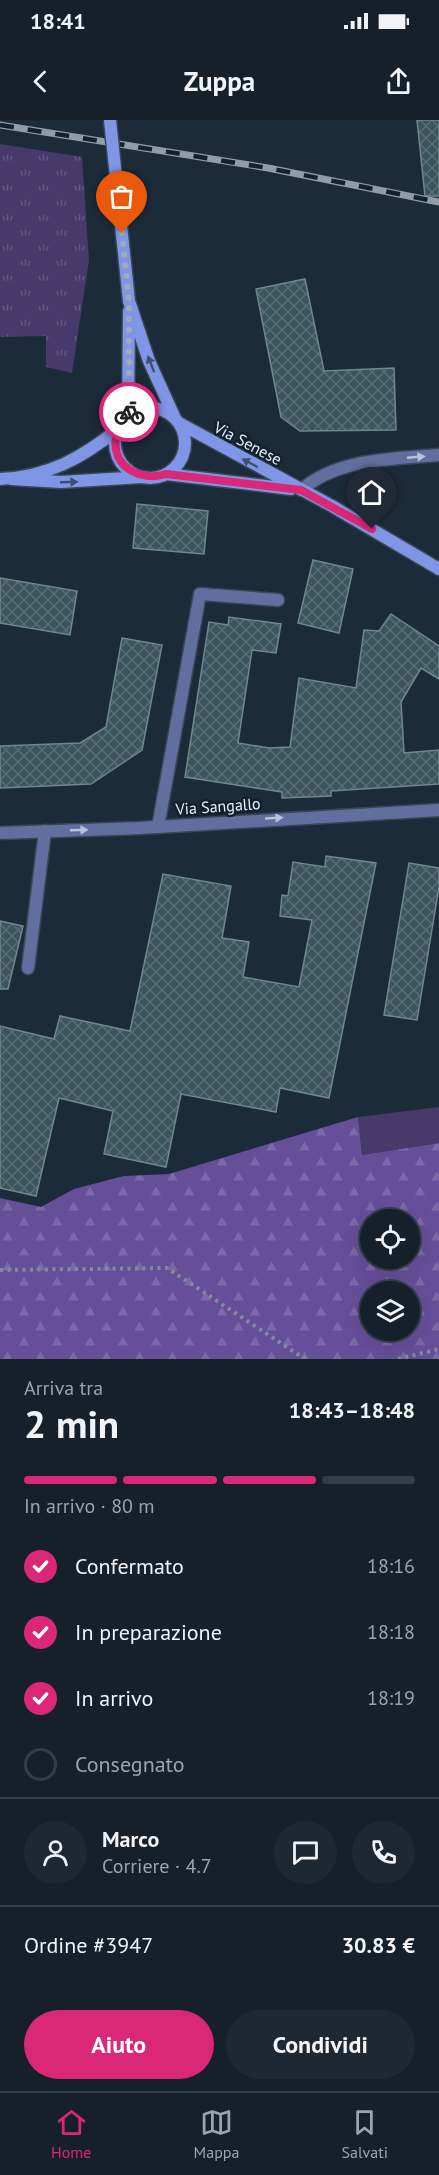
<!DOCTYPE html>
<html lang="it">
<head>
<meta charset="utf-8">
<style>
  :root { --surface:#15202b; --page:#1e2833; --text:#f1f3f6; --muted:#9da3a9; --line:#343e47; --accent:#db2777 }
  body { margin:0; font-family:"PT Sans",sans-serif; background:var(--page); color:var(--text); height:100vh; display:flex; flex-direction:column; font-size:22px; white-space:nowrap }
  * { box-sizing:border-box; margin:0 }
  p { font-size:20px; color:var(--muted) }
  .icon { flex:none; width:33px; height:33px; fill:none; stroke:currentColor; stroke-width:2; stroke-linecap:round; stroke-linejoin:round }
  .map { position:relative; height:1239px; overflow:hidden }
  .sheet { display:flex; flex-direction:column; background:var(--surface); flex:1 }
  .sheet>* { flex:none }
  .controls { position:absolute; left:360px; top:1089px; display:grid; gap:12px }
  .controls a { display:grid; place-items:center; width:60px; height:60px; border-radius:50%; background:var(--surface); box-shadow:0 6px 24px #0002,0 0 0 2px var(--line); font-size:30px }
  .pin { position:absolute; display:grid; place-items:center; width:51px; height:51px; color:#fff; margin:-62px -26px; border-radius:50% 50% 50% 0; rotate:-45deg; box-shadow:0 0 6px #0007 }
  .pin .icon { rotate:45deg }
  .courier { position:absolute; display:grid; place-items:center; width:60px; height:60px; margin:-30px; border:4px solid #db2777; border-radius:50%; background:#fff; color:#222; box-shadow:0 2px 8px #0007 }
  .headline em { font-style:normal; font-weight:700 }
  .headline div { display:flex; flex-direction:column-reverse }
  .headline { display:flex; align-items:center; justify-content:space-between; height:102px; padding:0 24px }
  h1 { font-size:39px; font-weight:700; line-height:45px }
  .bar { display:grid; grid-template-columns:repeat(4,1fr); gap:9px 6px; align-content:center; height:72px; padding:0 24px }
  .bar i { height:8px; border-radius:4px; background:var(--line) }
  .bar .on { background:var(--accent) }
  .bar p { grid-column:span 4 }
  .line { display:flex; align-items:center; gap:15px; padding:0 24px; border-top:2px solid var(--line) }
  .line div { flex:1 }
  .round { display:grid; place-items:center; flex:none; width:63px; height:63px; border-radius:32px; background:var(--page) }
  ol { padding:0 24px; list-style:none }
  li { display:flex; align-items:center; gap:18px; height:66px }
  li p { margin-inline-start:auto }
  li .icon { padding:6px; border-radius:50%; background:var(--accent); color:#fff; stroke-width:4 }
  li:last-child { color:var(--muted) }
  li i { width:33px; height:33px; border:3px solid var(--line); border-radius:50% }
  .cta { display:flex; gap:12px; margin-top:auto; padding:12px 24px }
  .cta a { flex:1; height:69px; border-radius:36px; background:var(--accent); color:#fff; font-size:24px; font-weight:700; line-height:69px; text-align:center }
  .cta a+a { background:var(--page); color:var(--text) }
  .status { display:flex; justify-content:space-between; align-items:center; height:42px; padding:0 30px; background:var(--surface); direction:ltr }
  .status svg { height:16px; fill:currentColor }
  header { display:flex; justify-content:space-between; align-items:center; height:78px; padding:0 24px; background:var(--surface); font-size:27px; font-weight:700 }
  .dock { display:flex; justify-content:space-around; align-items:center; height:84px; border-top:2px solid var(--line); background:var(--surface); font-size:16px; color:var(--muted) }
  .dock a { display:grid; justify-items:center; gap:3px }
  .dock .on { color:var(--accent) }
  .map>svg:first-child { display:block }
  .green { fill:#48396b }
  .forest { fill:url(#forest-firs); fill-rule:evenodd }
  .park { fill:url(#park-tufts) }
  .building { fill:url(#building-cross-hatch); stroke:#6e8791; stroke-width:1.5 }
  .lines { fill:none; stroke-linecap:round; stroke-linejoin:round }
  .lane-casing { stroke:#384754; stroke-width:15 }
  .street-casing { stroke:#384754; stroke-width:15 }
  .secondary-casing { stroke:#384754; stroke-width:15 }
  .path { stroke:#808d99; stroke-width:4; stroke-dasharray:3 4.5; stroke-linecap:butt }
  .lane { stroke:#616fa0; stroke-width:12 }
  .street { stroke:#616fa0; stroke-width:12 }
  .secondary { stroke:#8095e5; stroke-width:12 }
  .rail-casing { stroke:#909ca8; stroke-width:7 }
  .rail { stroke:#12212e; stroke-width:4.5; stroke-dasharray:14; stroke-linecap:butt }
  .secondary-bridge-casing { stroke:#384754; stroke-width:15; stroke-linecap:butt }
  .secondary-bridge { stroke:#8095e5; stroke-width:12 }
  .oneway { fill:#3e4f77 }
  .oneway2 { fill:#b7c3da }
  .done { stroke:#9fabb6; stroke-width:6; stroke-dasharray:0 10.8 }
  .route { stroke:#db2777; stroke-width:8 }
  .labels { text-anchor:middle; stroke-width:5; stroke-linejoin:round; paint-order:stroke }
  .street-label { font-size:16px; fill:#e6f0fa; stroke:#12212e }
</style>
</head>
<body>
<div class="status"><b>18:41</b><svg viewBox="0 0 49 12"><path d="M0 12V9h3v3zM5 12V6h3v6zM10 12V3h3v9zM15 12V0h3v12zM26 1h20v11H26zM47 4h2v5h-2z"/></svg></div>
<header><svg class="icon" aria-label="back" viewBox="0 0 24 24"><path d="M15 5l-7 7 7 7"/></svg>Zuppa<svg class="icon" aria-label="share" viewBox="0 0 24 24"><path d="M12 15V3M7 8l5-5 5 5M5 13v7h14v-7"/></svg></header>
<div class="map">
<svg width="439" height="1239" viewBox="0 0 439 1239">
  <defs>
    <pattern id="forest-firs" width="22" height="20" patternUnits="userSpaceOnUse" patternTransform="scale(1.5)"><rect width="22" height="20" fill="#654f99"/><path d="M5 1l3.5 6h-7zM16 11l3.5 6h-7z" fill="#7b69a8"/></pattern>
    <pattern id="park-tufts" width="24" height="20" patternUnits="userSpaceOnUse" patternTransform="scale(1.5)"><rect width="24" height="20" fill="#48396b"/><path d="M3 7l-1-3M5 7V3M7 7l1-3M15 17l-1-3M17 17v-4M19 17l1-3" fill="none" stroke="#625681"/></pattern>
    <pattern id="building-cross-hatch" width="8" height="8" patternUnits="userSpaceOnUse" patternTransform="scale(1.5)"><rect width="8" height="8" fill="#3c545d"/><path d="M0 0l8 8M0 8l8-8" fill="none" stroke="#586d75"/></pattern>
  </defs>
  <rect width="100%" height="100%" fill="#1c2b39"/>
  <path class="green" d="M439,987V1023L362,1035L358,997Z"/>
  <path class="forest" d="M358,997L362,1035L439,1023V1239H0V1078L41,1087L74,1069L124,1056L169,1054ZM370,1100H410V1138H370ZM370,1172H410V1210H370Z"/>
  <path class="park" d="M0,24L82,37L89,140L72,253L46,247V216L0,217Z"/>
  <path class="building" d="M417,0H439V76H425Z
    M305,159L324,251L394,248L396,310L300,311L281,297L256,169Z
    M137,384L208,391L204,434L133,428Z
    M313,440L353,449L339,513L298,503Z
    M0,458L77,471L70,515L0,503Z
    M391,494L439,526V559L421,548L401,582L404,633L439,630V664L331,671V676L282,678V672L185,657L209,502L228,505L229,497L281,504L276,533L252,530L238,623L269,628L290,627L299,558L356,568L364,510L379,511Z
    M122,518L162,525L142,630L91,664L0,668V626L80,623L106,607Z
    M326,736L376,743L329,978L280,968L276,992L181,974L166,1047L104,1034L113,991L59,978L36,1076L0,1068V906L54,919L60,896L130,911L163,754L231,766L222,818L249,822L243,857L299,867L312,800L280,796L282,775L288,776L293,742L325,747Z
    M409,743L439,748V767L417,900L384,895Z
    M0,801L23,806L8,869H0Z"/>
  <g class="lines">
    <defs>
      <path id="lane" d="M158,707L200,474L278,480
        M28,848L45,711"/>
      <path id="street" d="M301,370C338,338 393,339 439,335
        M0,713L140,708L439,690"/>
      <path id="secondary" d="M129,181L149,241L174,296
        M115 323a35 35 0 1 1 70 0a35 35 0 1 1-70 0Z
        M128,296L129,191
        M179,303L332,386L439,449
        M166,354L291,369
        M0,359C48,357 82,338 118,309
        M11,359L61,362L142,357"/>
    </defs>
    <use href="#lane" class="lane-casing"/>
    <use href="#street" class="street-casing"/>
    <use href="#secondary" class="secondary-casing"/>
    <path class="path" d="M0,1150L167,1148L305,1239
      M398,1239L439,1229"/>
    <use href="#lane" class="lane"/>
    <use href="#street" class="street"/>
    <use href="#secondary" class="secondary"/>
    <defs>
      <path id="rail" d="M0,5L268,48L439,82"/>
    </defs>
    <use href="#rail" class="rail-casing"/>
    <use href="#rail" class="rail"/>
    <defs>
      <path id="secondary-bridge" d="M110,0L129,181"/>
    </defs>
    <use href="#secondary-bridge" class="secondary-bridge-casing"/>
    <use href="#secondary-bridge" class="secondary-bridge"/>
  </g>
  <defs><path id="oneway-solid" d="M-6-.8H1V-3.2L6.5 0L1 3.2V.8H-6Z" transform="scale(1.5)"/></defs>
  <g class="oneway">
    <use href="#oneway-solid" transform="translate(151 244) rotate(-111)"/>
    <use href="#oneway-solid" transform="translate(250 343) rotate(-152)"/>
    <use href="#oneway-solid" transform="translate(69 362) rotate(-2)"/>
  </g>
  <g class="oneway2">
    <use href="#oneway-solid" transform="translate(416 337) rotate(-5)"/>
    <use href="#oneway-solid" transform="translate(274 698) rotate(-3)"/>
    <use href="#oneway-solid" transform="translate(79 710) rotate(-2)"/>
  </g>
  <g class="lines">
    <path class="done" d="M122,113L129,181V292"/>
    <path class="route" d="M129,292C127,301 118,307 116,317C111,347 141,362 166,354L301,370L372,409"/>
  </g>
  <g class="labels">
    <g class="street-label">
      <text transform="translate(248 323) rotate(28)" y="6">Via Senese</text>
      <text transform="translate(218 686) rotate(-4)" y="6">Via Sangallo</text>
    </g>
  </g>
</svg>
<div class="controls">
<a><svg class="icon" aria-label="locate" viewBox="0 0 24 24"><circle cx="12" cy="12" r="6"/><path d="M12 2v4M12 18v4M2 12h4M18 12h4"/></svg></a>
<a><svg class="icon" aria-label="layers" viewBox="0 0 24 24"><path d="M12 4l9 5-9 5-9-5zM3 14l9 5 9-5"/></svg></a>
</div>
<div class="pin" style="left:122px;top:113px;background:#ea580c"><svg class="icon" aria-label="bag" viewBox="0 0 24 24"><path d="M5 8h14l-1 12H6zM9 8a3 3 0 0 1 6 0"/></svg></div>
<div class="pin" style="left:372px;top:409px;background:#1f2937"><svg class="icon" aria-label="home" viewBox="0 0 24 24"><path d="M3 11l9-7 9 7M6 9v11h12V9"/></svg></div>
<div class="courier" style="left:129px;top:292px"><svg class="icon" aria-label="bike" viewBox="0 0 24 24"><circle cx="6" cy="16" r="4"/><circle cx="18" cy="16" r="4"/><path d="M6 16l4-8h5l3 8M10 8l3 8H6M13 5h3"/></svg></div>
</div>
<section class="sheet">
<div class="headline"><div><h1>2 min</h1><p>Arriva tra</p></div><em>18:43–18:48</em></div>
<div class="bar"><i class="on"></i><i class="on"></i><i class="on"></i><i></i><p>In arrivo · 80 m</p></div>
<ol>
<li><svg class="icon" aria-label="check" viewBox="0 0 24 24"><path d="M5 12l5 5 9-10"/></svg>Confermato<p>18:16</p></li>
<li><svg class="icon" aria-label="check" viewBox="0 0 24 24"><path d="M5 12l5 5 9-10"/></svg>In preparazione<p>18:18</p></li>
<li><svg class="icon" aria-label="check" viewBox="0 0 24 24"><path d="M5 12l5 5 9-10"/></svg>In arrivo<p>18:19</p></li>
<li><i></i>Consegnato</li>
</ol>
<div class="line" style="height:108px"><a class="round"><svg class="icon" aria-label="person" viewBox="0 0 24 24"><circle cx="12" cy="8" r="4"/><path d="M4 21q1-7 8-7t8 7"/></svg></a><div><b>Marco</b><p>Corriere · 4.7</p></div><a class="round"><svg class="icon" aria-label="chat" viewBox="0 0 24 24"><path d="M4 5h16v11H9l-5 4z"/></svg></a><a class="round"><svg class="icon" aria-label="phone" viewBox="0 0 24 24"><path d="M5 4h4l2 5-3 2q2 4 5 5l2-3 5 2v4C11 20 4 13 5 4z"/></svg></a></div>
<div class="line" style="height:78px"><div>Ordine #3947</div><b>30.83 €</b></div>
<div class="cta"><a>Aiuto</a><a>Condividi</a></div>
</section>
<nav class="dock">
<a class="on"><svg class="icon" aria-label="home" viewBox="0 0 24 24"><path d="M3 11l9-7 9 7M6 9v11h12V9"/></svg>Home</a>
<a><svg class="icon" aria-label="map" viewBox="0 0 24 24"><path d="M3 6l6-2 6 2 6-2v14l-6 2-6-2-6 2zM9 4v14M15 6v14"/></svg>Mappa</a>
<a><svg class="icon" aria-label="saved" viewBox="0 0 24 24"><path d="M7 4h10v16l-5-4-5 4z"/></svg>Salvati</a>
</nav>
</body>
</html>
